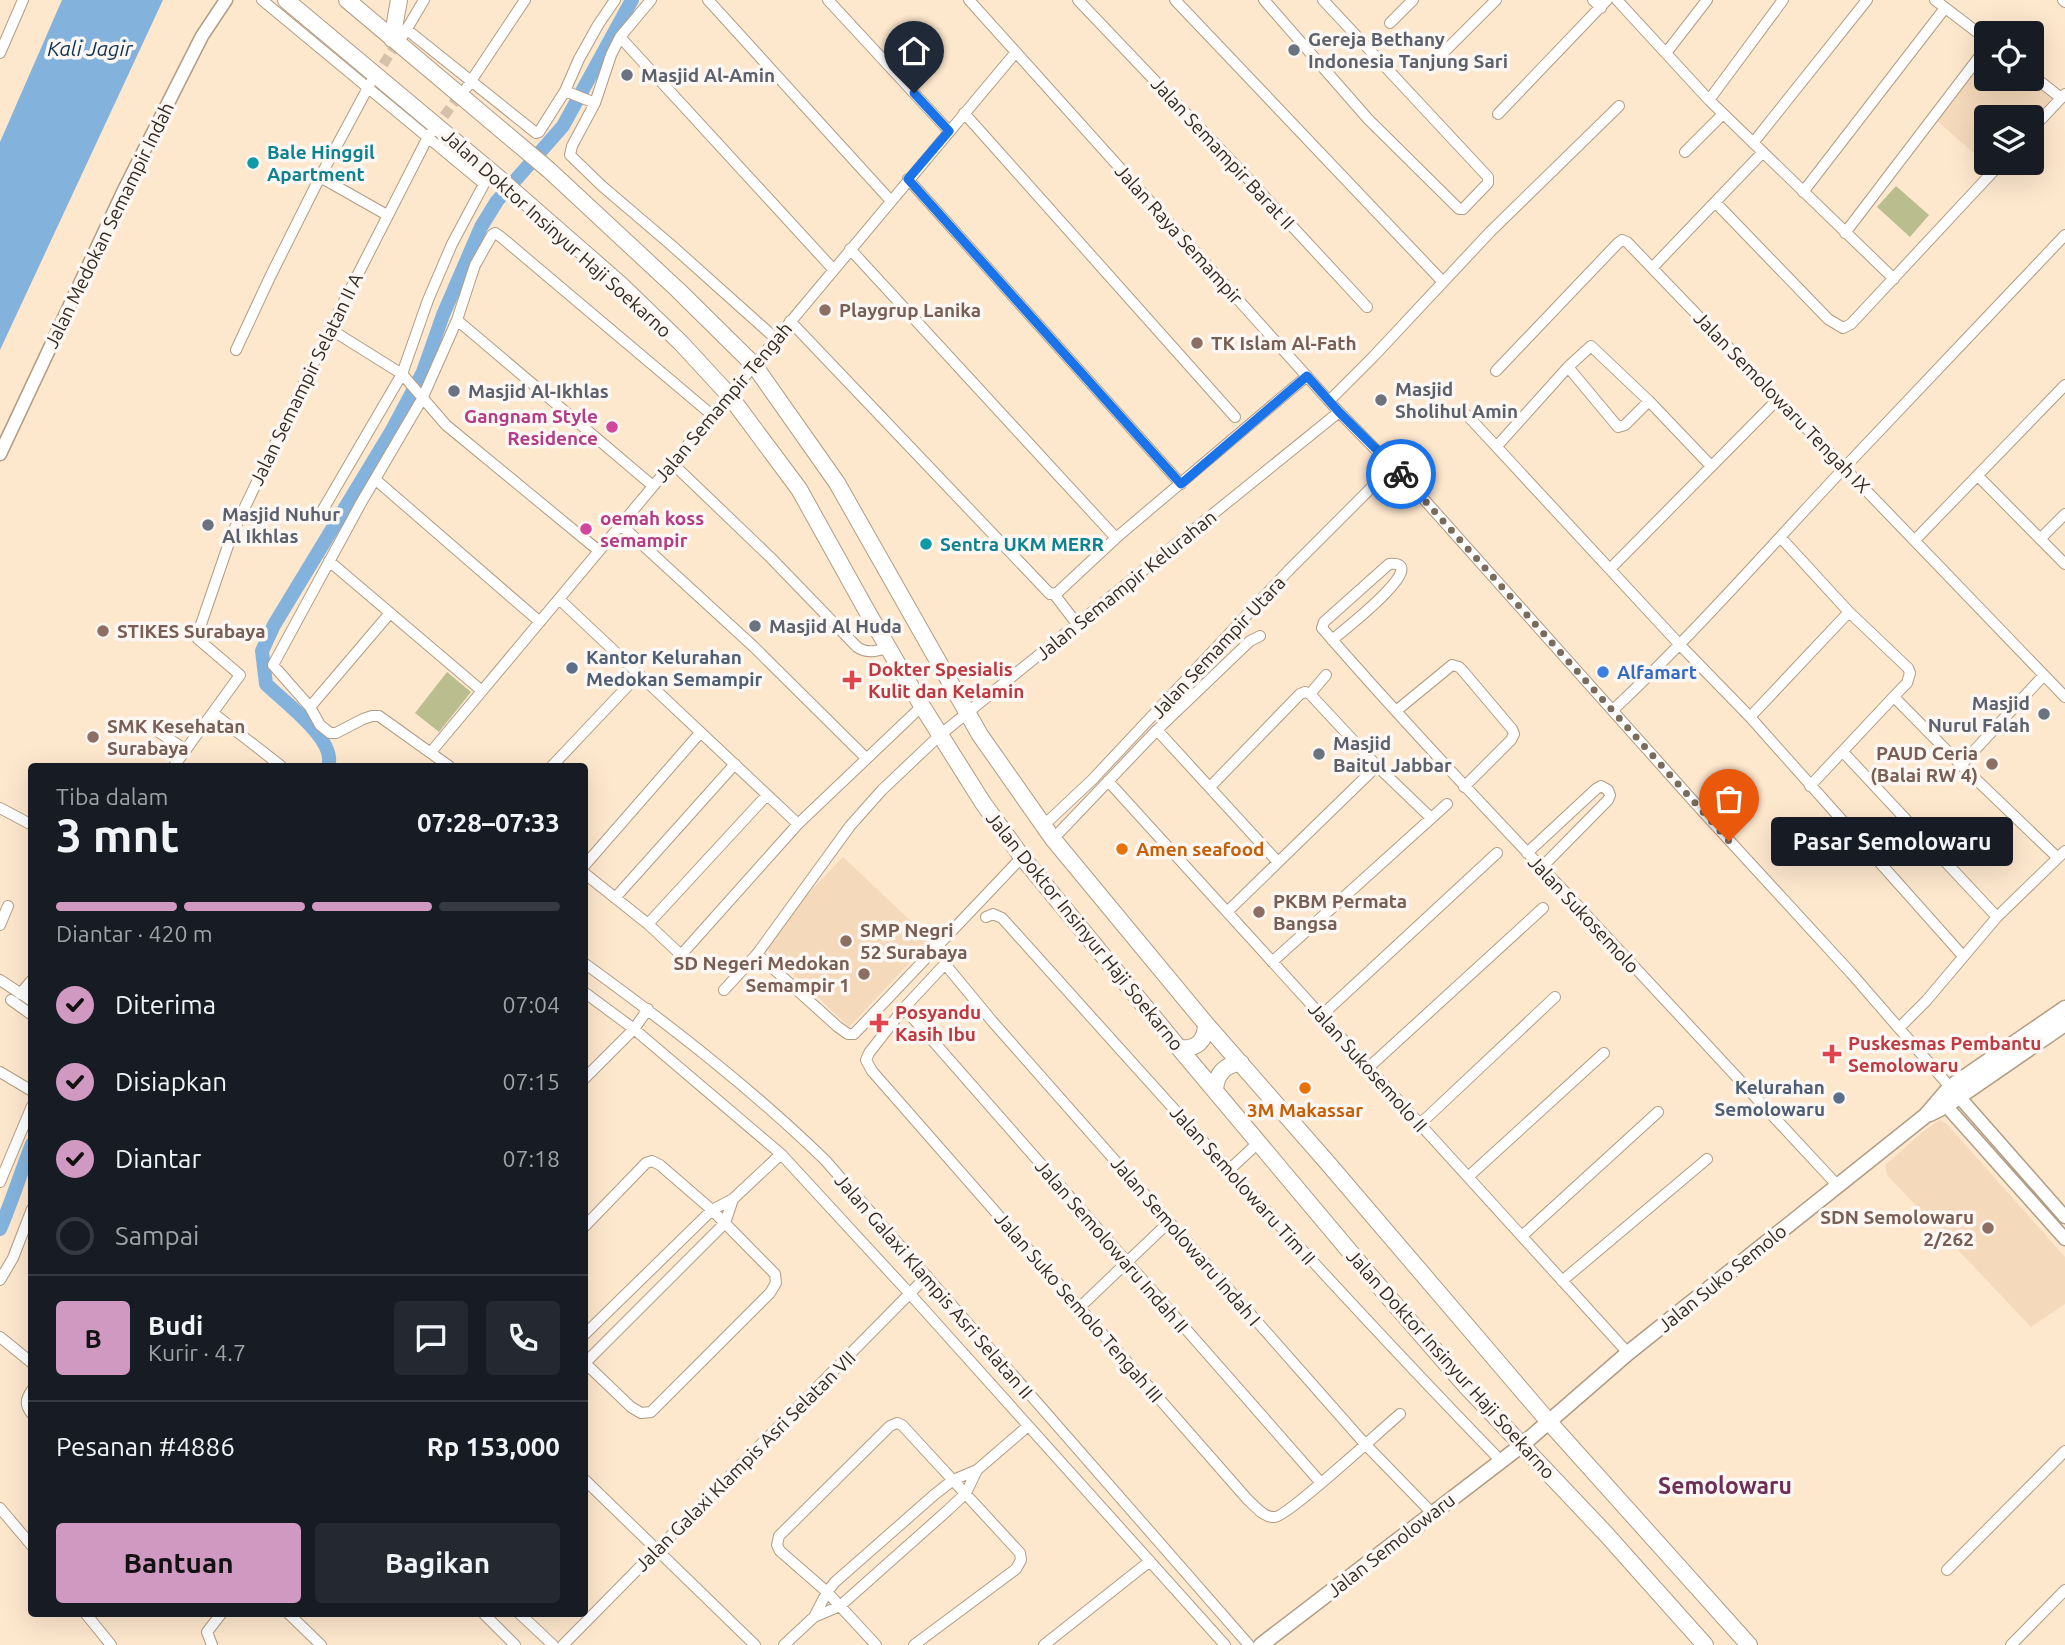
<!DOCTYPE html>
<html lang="id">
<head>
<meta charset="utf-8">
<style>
  :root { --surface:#171b24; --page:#242831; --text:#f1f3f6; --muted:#9ea1a6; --line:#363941; --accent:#d099c1 }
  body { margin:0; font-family:Ubuntu,sans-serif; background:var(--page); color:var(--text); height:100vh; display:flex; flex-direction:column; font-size:26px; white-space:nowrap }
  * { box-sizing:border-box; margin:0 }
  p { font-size:23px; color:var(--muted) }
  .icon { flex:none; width:38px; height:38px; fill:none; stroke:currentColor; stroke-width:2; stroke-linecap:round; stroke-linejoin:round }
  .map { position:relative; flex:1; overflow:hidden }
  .panel { position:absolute; left:28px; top:763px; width:560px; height:854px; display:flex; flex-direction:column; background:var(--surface); border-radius:7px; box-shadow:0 7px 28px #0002 }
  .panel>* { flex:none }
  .buttons { position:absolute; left:1974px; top:21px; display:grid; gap:14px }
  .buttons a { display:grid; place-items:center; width:70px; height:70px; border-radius:7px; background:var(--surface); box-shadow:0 7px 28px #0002; font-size:35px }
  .pin { position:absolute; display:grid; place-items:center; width:60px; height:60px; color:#fff; margin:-72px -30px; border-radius:50% 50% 50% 0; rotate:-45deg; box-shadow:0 0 7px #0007 }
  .pin .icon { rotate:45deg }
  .courier { position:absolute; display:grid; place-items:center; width:70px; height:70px; margin:-35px; border:5px solid #1a73e8; border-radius:50%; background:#fff; color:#222; box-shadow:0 2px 9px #0007 }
  .bubble { position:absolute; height:49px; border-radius:7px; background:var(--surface); box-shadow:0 7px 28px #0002; font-size:23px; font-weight:600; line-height:49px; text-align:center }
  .headline em { font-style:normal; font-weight:600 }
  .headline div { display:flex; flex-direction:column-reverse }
  .headline { display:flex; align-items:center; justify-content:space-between; height:119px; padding:0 28px }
  h1 { font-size:46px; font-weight:600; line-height:52px }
  .bar { display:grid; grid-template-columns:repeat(4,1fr); gap:10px 7px; align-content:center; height:84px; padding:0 28px }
  .bar i { height:9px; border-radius:5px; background:var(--line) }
  .bar .selected { background:var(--accent) }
  .bar p { grid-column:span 4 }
  .line { display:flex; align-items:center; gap:18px; padding:0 28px; border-top:2px solid var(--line) }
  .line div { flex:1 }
  .round { display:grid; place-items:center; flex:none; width:74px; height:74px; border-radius:7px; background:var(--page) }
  ol { padding:0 28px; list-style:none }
  li { display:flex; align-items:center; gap:21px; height:77px }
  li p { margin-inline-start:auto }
  li .icon { padding:7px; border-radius:50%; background:var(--accent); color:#111; stroke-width:4 }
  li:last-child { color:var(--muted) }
  li i { width:38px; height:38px; border:4px solid var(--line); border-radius:50% }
  .action { display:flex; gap:14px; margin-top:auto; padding:14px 28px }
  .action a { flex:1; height:80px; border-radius:7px; background:var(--accent); color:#111; font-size:28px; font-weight:600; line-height:80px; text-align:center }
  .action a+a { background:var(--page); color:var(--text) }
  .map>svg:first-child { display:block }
  .built { fill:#f5d9bb }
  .green { fill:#babe8f }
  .water { fill:#83b3dd }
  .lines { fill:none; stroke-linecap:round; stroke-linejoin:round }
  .canal { stroke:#83b3dd; stroke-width:14 }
  .minor-tunnel { stroke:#d5c1ab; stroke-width:10; stroke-dasharray:10 5; stroke-linecap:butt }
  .minor-casing { stroke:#b19c84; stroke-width:12 }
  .tertiary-casing { stroke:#b19c84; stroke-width:15 }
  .secondary-casing { stroke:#b19c84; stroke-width:17 }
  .primary-casing { stroke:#b19c84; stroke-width:18 }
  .minor { stroke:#fff; stroke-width:10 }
  .tertiary { stroke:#fff; stroke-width:12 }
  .secondary { stroke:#fff; stroke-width:14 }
  .primary { stroke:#fff; stroke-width:16 }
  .done { stroke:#7a6c5d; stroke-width:7; stroke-dasharray:0 12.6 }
  .route { stroke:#1a73e8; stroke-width:9 }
  .worship-dot { fill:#6b7280; stroke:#fcf7f2; stroke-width:2.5 }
  .culture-dot { fill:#0f9aa8; stroke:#fcf7f2; stroke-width:2.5 }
  .education-dot { fill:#8d6e63; stroke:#fcf7f2; stroke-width:2.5 }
  .hotel-dot { fill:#d1479c; stroke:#fcf7f2; stroke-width:2.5 }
  .service-dot { fill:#5c6f8a; stroke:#fcf7f2; stroke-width:2.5 }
  .shop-dot { fill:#3f7fe0; stroke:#fcf7f2; stroke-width:2.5 }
  .health-dot { fill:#e0444e; stroke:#fcf7f2; stroke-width:2.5 }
  .food-dot { fill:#e8710a; stroke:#fcf7f2; stroke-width:2.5 }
  .labels { text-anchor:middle; stroke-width:7; stroke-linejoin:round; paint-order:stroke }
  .worship-label { font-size:19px; font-weight:bold; fill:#5b616d; stroke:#fcf7f2; text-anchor:start }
  .culture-label { font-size:19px; font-weight:bold; fill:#0d838f; stroke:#fcf7f2; text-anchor:start }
  .street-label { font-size:19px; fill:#332a21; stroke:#fcf7f2 }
  .education-label { font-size:19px; font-weight:bold; fill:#785e54; stroke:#fcf7f2; text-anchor:start }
  .hotel-label { font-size:19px; font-weight:bold; fill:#b23c85; stroke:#fcf7f2; text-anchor:end }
  .service-label { font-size:19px; font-weight:bold; fill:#4e5e75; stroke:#fcf7f2; text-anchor:start }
  .health-label { font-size:19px; font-weight:bold; fill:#be3a42; stroke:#fcf7f2; text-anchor:start }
  .shop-label { font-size:19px; font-weight:bold; fill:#366cbe; stroke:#fcf7f2; text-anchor:start }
  .food-label { font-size:19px; font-weight:bold; fill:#c56008; stroke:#fcf7f2; text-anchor:start }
  .water-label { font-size:21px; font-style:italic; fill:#103551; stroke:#fcf7f2 }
  .quarter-label { font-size:23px; font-weight:bold; fill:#6c2f56; stroke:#fcf7f2 }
</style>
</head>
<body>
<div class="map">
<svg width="2065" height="1645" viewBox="0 0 2065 1645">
  <rect width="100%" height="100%" fill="#fde7cd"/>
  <path class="built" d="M1986,57V79H2028L2053,98L2032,122V117H1986V163H1995L1990,167L1937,121Z
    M843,857L931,940L849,1027L761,943Z
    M1940,1120L1946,1123L2065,1257V1304L2031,1327L1887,1175L1885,1165L1925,1130Z"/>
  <path class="green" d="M1896,186L1929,215L1910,237L1877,207Z
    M447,672L471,692L439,732L415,713Z"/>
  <path class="water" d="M62,0H163L0,350V142Z"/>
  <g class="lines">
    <path class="canal" d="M328,766C338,741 283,701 266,684L262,651L274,625L391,432L423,372L443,315L481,227L497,201L563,126L632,0
      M0,1229C12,1201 21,1172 32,1144"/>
    <path class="minor-tunnel" d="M375,77L399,40
      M435,128L462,92"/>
    <defs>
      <path id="minor" d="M262,0L484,184L452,244L428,300L402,374L318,518
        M651,0L620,37L611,55L595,103L572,146L570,155L602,186L670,244L775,338
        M708,0L891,201
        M828,0L949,131
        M969,0L1339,412L1421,496L1695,803L1851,973L1950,1087
        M1078,0L1238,168L1367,307
        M1175,0L1443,282
        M1264,0L1368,119L1459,209H1463L1488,183V177L1323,0
        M1593,0L1601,8
        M1617,0L1709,100L1894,279
        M1935,0L1986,39
        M2063,0L2065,2
        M1390,23L1413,0
        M406,29L536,133L539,132L565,91L579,59L598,25L615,0
        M402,37L424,0
        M620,37L833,269
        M0,53L23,0
        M1666,53L1707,0
        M1431,65L1496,0
        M2032,75L2061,98
        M467,87L525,0
        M565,91L595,103
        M1709,100L1783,0
        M964,113L1235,417
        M1498,114L1607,0
        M2032,129L2065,94
        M1753,143L1867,0
        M1685,152L1723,114
        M320,177L387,215
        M908,179L1181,484
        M1803,192L1945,8
        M1715,202L1828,319L1843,328L1851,324L2001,163
        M1845,233L1986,48
        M850,249L1116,538
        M1653,267L1763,152
        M457,320L653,486
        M790,321L1050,594L1057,593L1116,538L1307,376
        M330,329L402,374L446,425L599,551
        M236,350L270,277L320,177L371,82
        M1568,367L1618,427L1625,425L1649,401
        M1496,371L1618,243L1622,240L1627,242L2065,697
        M1329,401L1373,357L1490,232L1619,106
        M1467,415L1680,645L1750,717L1963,956
        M1497,446L1568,367L1591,346L1649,401L1711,466
        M672,463L771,558L857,647C867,654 877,651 888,648
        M1978,476L2065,564
        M376,480L540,622
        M621,525L754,647L866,758
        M1781,538L1849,612L1908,668L1910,673L1907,683L1901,689L1810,786
        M2040,539L2065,514
        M1915,540L2065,385
        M329,561L482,691
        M1610,569L1778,399
        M1054,594L1077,624
        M559,599L798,824
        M1332,640C1339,634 1435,560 1389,564L1324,622L1322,628C1400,718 1481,804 1563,890C1655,988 1746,1087 1838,1186
        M1310,694L1326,675
        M1894,697L1961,765L2058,858
        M310,707L390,613
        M1613,710C1695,633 1768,549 1845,467C1918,389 1992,313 2065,235
        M1396,711L1452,665L1459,667L1463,671L1512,729L1514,734L1511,740L1464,787
        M213,713L281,766
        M1750,717L1849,612
        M151,727L186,750
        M1157,730L1277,861
        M431,752L1016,52
        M1843,752L1997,917
        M1961,765L2044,675
        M174,766L240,675L198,639V633L232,534L330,329L428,137L435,128
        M449,766L379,716H372L363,719L336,733H330L320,725L310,707L273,665L361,503L422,399L457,320L475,265L492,235L495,233L501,237L712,415
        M552,766L639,674
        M1108,781L1628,1353
        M1210,787L1300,694L1305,692L1310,694L1377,766L1431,818
        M0,808L32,825
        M1043,826L1092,780L1289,570L1393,466
        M1053,839L1157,730L1250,641L1260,636
        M1527,853L1596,789L1601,786L1608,790L1610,795L1608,800L1541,868
        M584,866L700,733
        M584,873L648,924L681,955L798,824L922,706
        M615,898L735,764
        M1227,912L1377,766
        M986,917L993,914L1002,918C1167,1101 1330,1285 1501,1461
        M648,924L767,795
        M0,925L8,906
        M757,954L838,1027L848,1034H854L1022,857
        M1272,962L1447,804
        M584,963C668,1024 751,1088 825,1160L1249,1645
        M0,980L32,1001
        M724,990L757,954L850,826L882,790L940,735L967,713L1339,412
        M584,992L634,1029L781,1154L910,1294L1225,1645
        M20,994L32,980
        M11,1000L32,1015
        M904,1008L1321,1483
        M1321,1016L1497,853
        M1899,1028L1926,1001L1997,917L2065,851
        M1368,1068L1543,908
        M0,1072L32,1091
        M584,1079L634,1029L648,1009
        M1420,1124L1555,997
        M1229,1170L1259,1142
        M1468,1177L1604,1053
        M0,1182L32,1106
        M584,1227L646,1163L652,1161L660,1165L712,1210L775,1274L776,1283L770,1293L651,1412L641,1413L631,1407L584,1362
        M1522,1236L1658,1112
        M0,1280L13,1258L32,1209
        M1562,1281L1707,1159
        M1079,1308L1169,1222
        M584,1335L712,1210L733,1199L781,1154
        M0,1337L32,1363
        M584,1364L725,1223L733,1199
        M32,1390C25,1400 25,1405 32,1414
        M1400,1414C1383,1428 1288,1516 1275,1517C1264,1518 1256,1507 1248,1500L872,1071L866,1060L869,1053L904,1008L945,964L992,1021L1365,1444L1432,1513
        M584,1479L755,1645
        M0,1508L32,1546
        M1947,1570L2065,1451
        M86,1614L111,1645
        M289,1614L321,1645
        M484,1614L515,1645
        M520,1614L553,1645
        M814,1617L827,1592L835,1582L934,1495L953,1480L977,1470L1028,1426
        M212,1645L207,1632L221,1614
        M563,1645L927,1276
        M784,1645L814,1617L840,1606L948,1510L966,1493L977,1470
        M876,1645L827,1592L780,1551L777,1545L779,1536L890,1426L897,1423L902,1425L1020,1553L1021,1560L1016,1569L914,1645
        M1044,1645L1150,1561
        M2011,1645L2065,1590"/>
      <path id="tertiary" d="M0,454L124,190L202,36L226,0
        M1954,1091L2065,1217
        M1940,1099L2065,1239"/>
      <path id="secondary" d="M1930,1114L1946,1106L2065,1024
        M1261,1645L1522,1445L1628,1353L1925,1116L1950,1087L2065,1008"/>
      <path id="primary" d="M286,0L501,180L620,284L681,343L729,395L799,489L868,613L922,706L983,803L1022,857L1179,1048L1372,1278L1465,1385L1606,1534L1705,1645
        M347,0L549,170L678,290L754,365L837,483L980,735L1053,839L1206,1024L1326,1161L1549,1422L1749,1645
        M392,39L399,0
        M1179,1048C1196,1050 1206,1041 1206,1024
        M1215,1090C1216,1074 1225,1064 1241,1063"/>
    </defs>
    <use href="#minor" class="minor-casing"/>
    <use href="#tertiary" class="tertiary-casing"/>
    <use href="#secondary" class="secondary-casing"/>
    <use href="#primary" class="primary-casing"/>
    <use href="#minor" class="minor"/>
    <use href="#tertiary" class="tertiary"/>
    <use href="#secondary" class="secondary"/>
    <use href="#primary" class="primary"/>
  </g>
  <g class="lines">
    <path class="done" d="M1401,474L1729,841"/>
    <path class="route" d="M914,93L949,131L908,179L1181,484L1307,376L1339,412L1401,474"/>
  </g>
  <g class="worship-dot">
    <circle cx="1294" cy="50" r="7"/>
    <circle cx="627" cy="75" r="7"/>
    <circle cx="454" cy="391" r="7"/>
    <circle cx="1381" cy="400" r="7"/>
    <circle cx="208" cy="525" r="7"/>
    <circle cx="755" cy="626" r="7"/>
    <circle cx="2044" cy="714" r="7"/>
    <circle cx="1319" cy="754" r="7"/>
  </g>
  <g class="culture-dot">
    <circle cx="253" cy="163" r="7"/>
    <circle cx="926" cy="544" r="7"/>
  </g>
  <g class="education-dot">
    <circle cx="825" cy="310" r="7"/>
    <circle cx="1197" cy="343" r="7"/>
    <circle cx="103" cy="631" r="7"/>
    <circle cx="93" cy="737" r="7"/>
    <circle cx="1992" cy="764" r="7"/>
    <circle cx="1259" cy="912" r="7"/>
    <circle cx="846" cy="941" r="7"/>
    <circle cx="864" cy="974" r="7"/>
    <circle cx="1988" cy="1228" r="7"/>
  </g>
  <g class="hotel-dot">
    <circle cx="612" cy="427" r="7"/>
    <circle cx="586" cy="529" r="7"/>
  </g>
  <g class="service-dot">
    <circle cx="572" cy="668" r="7"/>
    <circle cx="1839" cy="1098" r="7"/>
  </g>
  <circle class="shop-dot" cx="1603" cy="672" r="7"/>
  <g class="health-dot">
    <path d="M848.5 669.5h7v7h7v7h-7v7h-7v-7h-7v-7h7z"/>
    <path d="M875.5 1012.5h7v7h7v7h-7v7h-7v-7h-7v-7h7z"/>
    <path d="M1828.5 1043.5h7v7h7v7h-7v7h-7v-7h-7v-7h7z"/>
  </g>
  <g class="food-dot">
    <circle cx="1122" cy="849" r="7"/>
    <circle cx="1305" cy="1088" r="7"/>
  </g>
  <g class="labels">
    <g class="worship-label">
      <text x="1308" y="46">Gereja Bethany<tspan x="1308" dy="22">Indonesia Tanjung Sari</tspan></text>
      <text x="641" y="82">Masjid Al-Amin</text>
      <text x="1395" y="396">Masjid<tspan x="1395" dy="22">Sholihul Amin</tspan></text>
      <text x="468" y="398">Masjid Al-Ikhlas</text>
      <text x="222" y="521">Masjid Nuhur<tspan x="222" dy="22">Al Ikhlas</tspan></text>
      <text x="769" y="633">Masjid Al Huda</text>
      <text x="2030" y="710" text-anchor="end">Masjid<tspan x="2030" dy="22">Nurul Falah</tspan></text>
      <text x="1333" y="750">Masjid<tspan x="1333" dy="22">Baitul Jabbar</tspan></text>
    </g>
    <g class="culture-label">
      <text x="267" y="159">Bale Hinggil<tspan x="267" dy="22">Apartment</tspan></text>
      <text x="940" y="551">Sentra UKM MERR</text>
    </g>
    <g class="street-label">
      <text transform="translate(1223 153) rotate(47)" y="7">Jalan Semampir Barat II</text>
      <text transform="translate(109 225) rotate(-64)" y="7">Jalan Medokan Semampir Indah</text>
      <text transform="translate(557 233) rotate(42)" y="7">Jalan Doktor Insinyur Haji Soekarno</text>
      <text transform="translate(1179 234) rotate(48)" y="7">Jalan Raya Semampir</text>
      <text transform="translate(306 379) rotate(-64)" y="7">Jalan Semampir Selatan II A</text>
      <text transform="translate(723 402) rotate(-50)" y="7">Jalan Semampir Tengah</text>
      <text transform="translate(1782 402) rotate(46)" y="7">Jalan Semolowaru Tengah IX</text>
      <text transform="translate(1126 585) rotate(-39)" y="7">Jalan Semampir Kelurahan</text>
      <text transform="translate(1218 647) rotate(-47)" y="7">Jalan Semampir Utara</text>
      <text transform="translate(1584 914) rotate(47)" y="7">Jalan Sukosemolo</text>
      <text transform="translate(1085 931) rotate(51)" y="7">Jalan Doktor Insinyur Haji Soekarno</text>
      <text transform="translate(1368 1067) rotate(48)" y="7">Jalan Sukosemolo II</text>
      <text transform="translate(1243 1185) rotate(48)" y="7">Jalan Semolowaru Tim II</text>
      <text transform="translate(1186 1241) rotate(49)" y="7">Jalan Semolowaru Indah I</text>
      <text transform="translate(1112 1246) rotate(49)" y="7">Jalan Semolowaru Indah II</text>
      <text transform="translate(1722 1278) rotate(-39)" y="7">Jalan Suko Semolo</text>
      <text transform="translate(934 1286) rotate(49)" y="7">Jalan Galaxi Klampis Asri Selatan II</text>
      <text transform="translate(1079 1307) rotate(49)" y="7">Jalan Suko Semolo Tengah III</text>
      <text transform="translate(1451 1364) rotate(48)" y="7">Jalan Doktor Insinyur Haji Soekarno</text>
      <text transform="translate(745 1461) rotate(-45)" y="7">Jalan Galaxi Klampis Asri Selatan VII</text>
      <text transform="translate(1391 1545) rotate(-38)" y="7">Jalan Semolowaru</text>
    </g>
    <g class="education-label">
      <text x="839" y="317">Playgrup Lanika</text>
      <text x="1211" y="350">TK Islam Al-Fath</text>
      <text x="117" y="638">STIKES Surabaya</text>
      <text x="107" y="733">SMK Kesehatan<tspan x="107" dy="22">Surabaya</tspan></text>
      <text x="1978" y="760" text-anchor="end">PAUD Ceria<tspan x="1978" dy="22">(Balai RW 4)</tspan></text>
      <text x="1273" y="908">PKBM Permata<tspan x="1273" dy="22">Bangsa</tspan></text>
      <text x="860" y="937">SMP Negri<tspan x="860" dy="22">52 Surabaya</tspan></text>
      <text x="850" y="970" text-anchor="end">SD Negeri Medokan<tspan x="850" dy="22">Semampir 1</tspan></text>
      <text x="1974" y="1224" text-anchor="end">SDN Semolowaru<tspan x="1974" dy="22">2/262</tspan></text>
    </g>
    <g class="hotel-label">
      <text x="598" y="423">Gangnam Style<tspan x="598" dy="22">Residence</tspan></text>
      <text x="600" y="525" text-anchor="start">oemah koss<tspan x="600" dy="22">semampir</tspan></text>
    </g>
    <g class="service-label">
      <text x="586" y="664">Kantor Kelurahan<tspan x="586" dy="22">Medokan Semampir</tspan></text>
      <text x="1825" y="1094" text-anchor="end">Kelurahan<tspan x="1825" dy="22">Semolowaru</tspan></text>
    </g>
    <g class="health-label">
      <text x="868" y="676">Dokter Spesialis<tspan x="868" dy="22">Kulit dan Kelamin</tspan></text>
      <text x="895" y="1019">Posyandu<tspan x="895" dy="22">Kasih Ibu</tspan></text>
      <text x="1848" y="1050">Puskesmas Pembantu<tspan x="1848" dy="22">Semolowaru</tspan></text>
    </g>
    <g class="shop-label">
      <text x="1617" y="679">Alfamart</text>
    </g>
    <g class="food-label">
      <text x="1136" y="856">Amen seafood</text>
      <text x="1305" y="1117" text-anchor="middle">3M Makassar</text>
    </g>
    <g class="water-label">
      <text x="90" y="56">Kali Jagir</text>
    </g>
    <g class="quarter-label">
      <text x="1725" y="1494">Semolowaru</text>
    </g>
  </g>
</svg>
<div class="buttons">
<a><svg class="icon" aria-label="locate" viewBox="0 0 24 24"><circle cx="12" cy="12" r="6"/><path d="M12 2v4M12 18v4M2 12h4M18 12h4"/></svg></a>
<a><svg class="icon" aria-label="layers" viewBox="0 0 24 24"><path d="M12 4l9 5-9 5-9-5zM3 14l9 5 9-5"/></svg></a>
</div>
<div class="pin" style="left:1729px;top:841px;background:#ea580c"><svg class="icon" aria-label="bag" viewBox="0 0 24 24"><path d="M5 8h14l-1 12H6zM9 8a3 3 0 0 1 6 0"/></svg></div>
<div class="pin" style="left:914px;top:93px;background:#1f2937"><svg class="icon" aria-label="home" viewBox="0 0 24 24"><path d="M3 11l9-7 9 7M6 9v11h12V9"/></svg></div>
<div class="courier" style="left:1401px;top:474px"><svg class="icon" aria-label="bike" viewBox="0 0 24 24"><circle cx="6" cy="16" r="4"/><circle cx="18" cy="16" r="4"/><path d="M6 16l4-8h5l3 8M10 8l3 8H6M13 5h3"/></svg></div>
<div class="bubble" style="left:1771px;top:817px;width:242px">Pasar Semolowaru</div>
<section class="panel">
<div class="headline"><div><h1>3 mnt</h1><p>Tiba dalam</p></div><em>07:28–07:33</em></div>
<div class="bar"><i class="selected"></i><i class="selected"></i><i class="selected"></i><i></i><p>Diantar · 420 m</p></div>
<ol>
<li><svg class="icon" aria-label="check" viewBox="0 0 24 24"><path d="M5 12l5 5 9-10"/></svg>Diterima<p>07:04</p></li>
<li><svg class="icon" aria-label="check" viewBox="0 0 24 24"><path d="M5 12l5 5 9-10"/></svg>Disiapkan<p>07:15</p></li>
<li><svg class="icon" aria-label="check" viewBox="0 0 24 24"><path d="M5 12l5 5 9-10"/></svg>Diantar<p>07:18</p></li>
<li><i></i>Sampai</li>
</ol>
<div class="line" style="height:126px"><b class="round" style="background:var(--accent);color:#111">B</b><div><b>Budi</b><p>Kurir · 4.7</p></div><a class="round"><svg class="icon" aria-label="chat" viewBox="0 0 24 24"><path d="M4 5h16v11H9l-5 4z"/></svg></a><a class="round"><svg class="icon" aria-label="phone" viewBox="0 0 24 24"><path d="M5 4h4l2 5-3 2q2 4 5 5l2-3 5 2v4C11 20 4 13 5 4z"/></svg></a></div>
<div class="line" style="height:91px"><div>Pesanan #4886</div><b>Rp 153,000</b></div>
<div class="action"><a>Bantuan</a><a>Bagikan</a></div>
</section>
</div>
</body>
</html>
